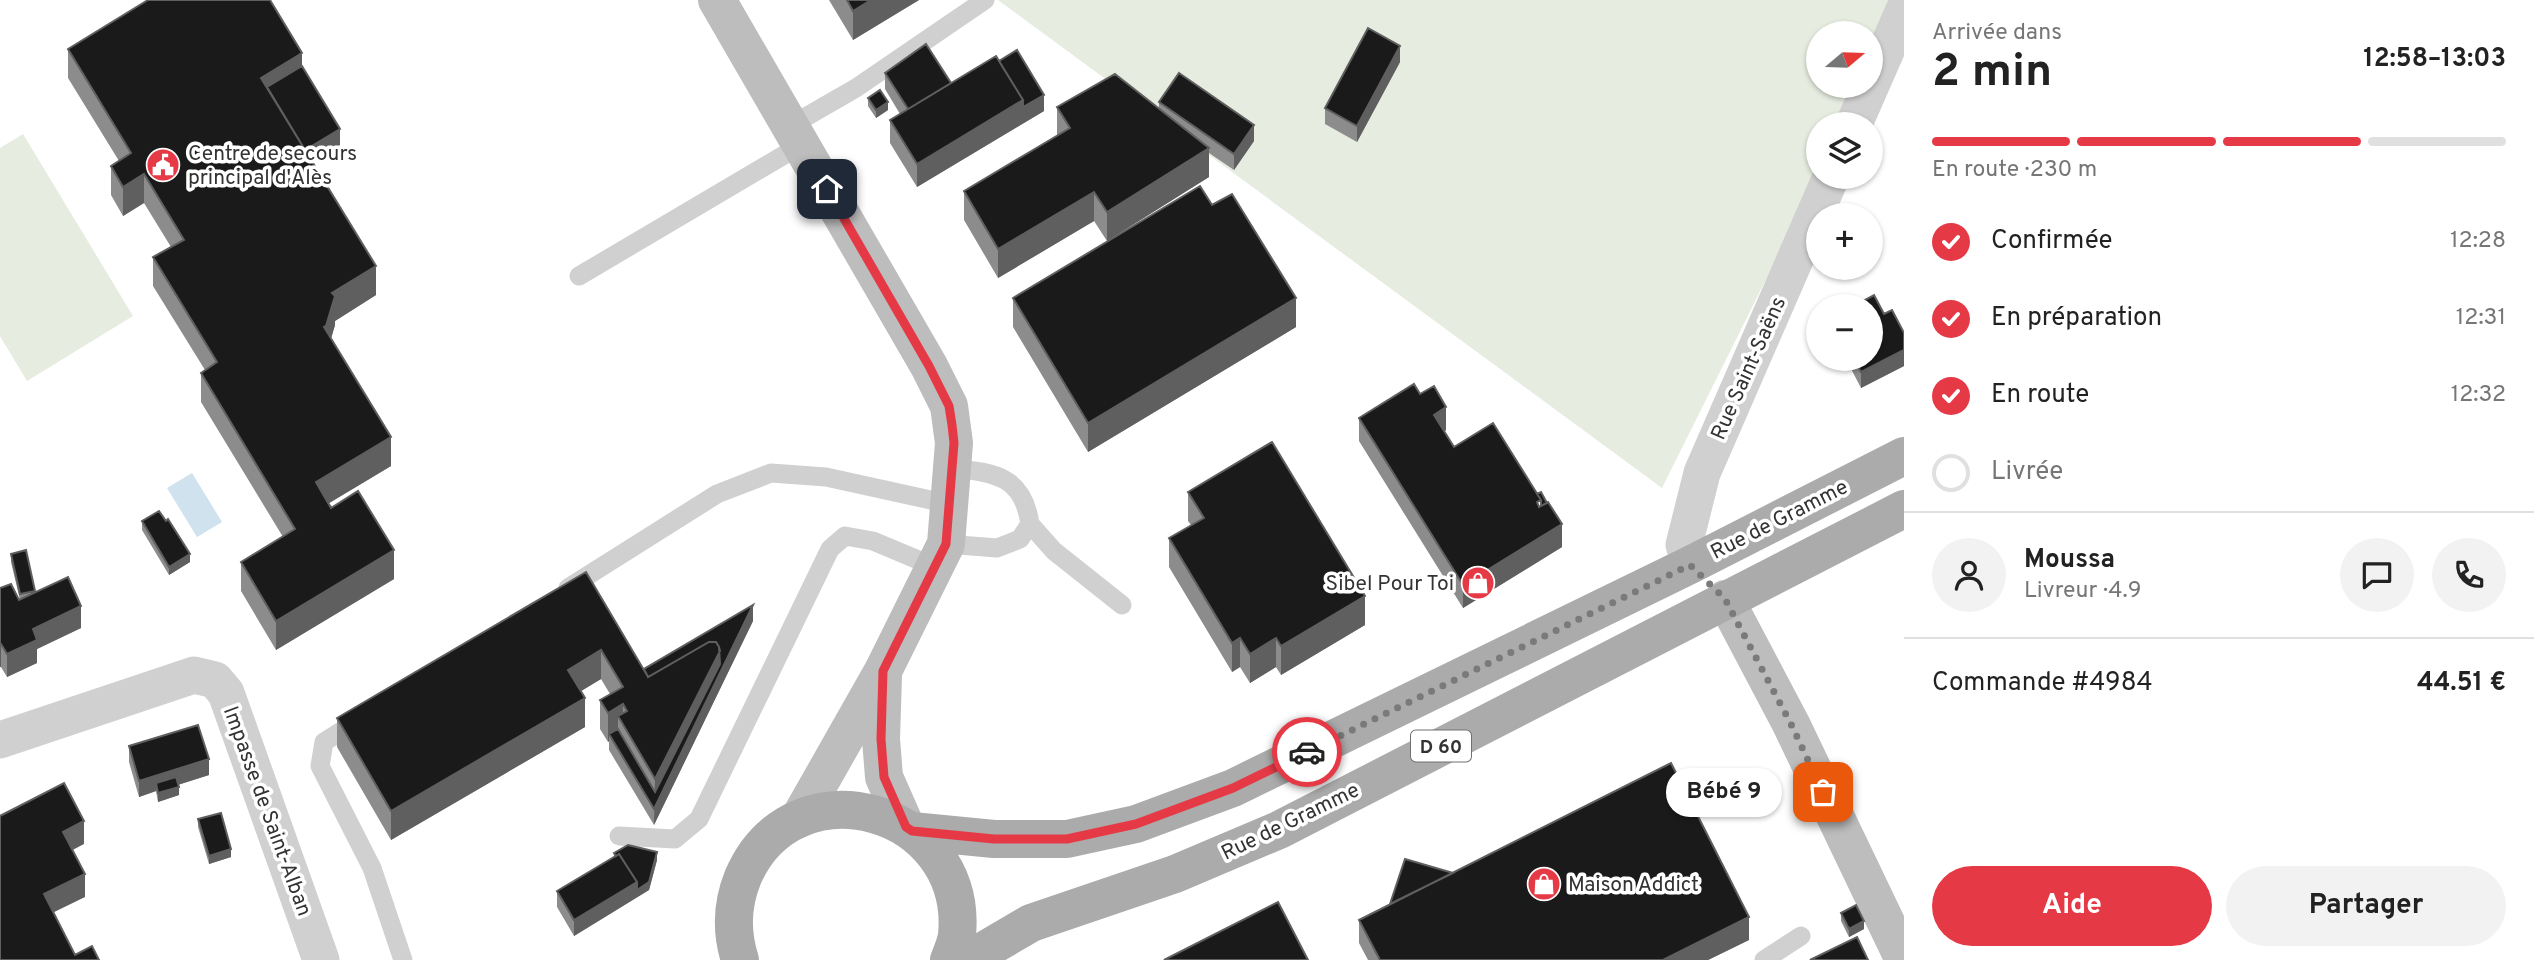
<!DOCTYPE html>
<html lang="fr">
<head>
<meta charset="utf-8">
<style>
  :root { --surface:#fff; --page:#f2f2f2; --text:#222; --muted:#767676; --line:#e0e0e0; --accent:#e63946 }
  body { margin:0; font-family:Overpass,sans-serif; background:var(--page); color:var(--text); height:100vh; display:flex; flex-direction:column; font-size:26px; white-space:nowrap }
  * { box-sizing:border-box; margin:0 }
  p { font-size:23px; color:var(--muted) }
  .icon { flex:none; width:38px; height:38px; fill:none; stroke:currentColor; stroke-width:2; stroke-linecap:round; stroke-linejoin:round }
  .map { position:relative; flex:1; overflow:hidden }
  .drawer { display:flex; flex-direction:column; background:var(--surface); width:630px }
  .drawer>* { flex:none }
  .needle { width:46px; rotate:71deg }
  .controls { position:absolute; left:1806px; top:21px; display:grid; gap:14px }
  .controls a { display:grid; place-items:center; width:77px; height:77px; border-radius:50%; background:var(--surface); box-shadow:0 2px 5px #0004; font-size:35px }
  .pin { position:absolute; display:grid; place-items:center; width:60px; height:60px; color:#fff; margin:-30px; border-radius:14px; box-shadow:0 4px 10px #0006 }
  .courier { position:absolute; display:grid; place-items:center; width:70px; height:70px; margin:-35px; border:5px solid #e63946; border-radius:50%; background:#fff; color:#222; box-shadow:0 2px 9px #0007 }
  .bubble { position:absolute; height:49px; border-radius:24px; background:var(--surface); box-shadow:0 2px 5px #0004; font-size:23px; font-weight:700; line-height:49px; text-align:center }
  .overview em { font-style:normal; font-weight:700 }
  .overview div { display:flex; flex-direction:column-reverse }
  .overview { display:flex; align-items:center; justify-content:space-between; height:119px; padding:0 28px }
  h1 { font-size:46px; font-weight:700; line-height:52px }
  .bar { display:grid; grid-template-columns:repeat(4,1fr); gap:10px 7px; align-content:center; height:84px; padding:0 28px }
  .bar i { height:9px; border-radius:5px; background:var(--line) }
  .bar .active { background:var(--accent) }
  .bar p { grid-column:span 4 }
  .line { display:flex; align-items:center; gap:18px; padding:0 28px; border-top:2px solid var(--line) }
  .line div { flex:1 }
  .round { display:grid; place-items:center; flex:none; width:74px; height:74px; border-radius:37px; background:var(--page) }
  ol { padding:0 28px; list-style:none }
  li { display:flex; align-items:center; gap:21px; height:77px }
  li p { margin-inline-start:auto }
  li .icon { padding:7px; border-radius:50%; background:var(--accent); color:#fff; stroke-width:4 }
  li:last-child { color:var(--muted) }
  li i { width:38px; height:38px; border:4px solid var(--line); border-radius:50% }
  .action { display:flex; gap:14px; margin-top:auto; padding:14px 28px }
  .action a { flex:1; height:80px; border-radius:42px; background:var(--accent); color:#fff; font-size:28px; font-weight:700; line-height:80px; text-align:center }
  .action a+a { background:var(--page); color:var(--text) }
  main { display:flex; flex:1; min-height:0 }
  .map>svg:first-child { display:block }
  .green { fill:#e6ecdf }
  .water { fill:#cfe2ee }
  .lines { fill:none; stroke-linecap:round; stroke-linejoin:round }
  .lane { stroke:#d0d0d0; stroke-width:19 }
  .street { stroke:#d0d0d0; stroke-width:37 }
  .secondary { stroke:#bdbdbd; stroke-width:38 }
  .primary { stroke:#ababab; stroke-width:38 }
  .wall { fill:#8c8c8c }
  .shaded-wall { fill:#5f5f5f }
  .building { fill:#1a1a1a; stroke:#5f5f5f; stroke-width:2 }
  .done { stroke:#7a7a7a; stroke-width:7; stroke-dasharray:0 12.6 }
  .route { stroke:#e63946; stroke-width:9 }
  .labels { text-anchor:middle; stroke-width:7; stroke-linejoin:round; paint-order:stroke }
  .shield { fill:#fff; stroke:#707070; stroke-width:2 }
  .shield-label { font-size:19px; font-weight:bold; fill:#333 }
  .poi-label { font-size:21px; fill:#333; stroke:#fff; text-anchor:start }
  .street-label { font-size:21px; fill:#333; stroke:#fff }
</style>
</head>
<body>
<main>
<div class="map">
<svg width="1904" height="960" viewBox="0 0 1904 960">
  <rect width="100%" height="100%" fill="#fff"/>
  <path class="green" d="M998,0H1904L1871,70V33H1818V86H1863L1844,124H1818V175L1662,488Z
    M23,134L133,316L27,381L0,336V148Z"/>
  <path class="water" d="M192,473L222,522L197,537L167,488Z"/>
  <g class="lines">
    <path class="lane" d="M790,126L856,88L985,0
      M579,276L801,145
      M1030,524L1054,551L1122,605
      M946,544L997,548L1020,539L1030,524C1023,475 994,473 952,468
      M568,588L717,494L771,473L826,477L949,504
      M359,720L324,742L320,766L372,868L403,960
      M619,836L675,839L699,819L830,549L845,536L873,541L935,567
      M1764,960L1801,936"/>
    <path class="street" d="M1854,124L1904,10
      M1690,565L1684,545L1702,473L1831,177
      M0,740L194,675L215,680L226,693L321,960"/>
    <path class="secondary" d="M717,0L929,366L949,406L954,443L946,544L883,671L799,819
      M1725,599L1791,724L1904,960
      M883,676L881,739L884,777L906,827"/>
    <path class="primary" d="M912,831L994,839H1067L1136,824L1233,788L1690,565L1904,456
      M740,960C731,932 732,904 743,877C794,759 969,808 957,935C956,943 952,952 949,960
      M968,960L1031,923L1175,874L1279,830L1904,509"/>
  </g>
  <path class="wall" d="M829,0H919L853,40Z
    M68,49L302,66L340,145L312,162L376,295L335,321V325L331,339L391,466L329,503L394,579L276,650L241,591V562L283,537L201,402V373L205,370L153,286V257L171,247L144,203L123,216L111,195V166L119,161L68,78Z
    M999,61L1044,111L917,187L890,143V120L900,114L885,89V73L951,83Z
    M1400,62L1357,142L1325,124V108Z
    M868,98L888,110L876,118L868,106Z
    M1159,102L1254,141L1234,170L1209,153V177L1107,241L1094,221L998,278L964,220V191L1057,136V107L1159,109Z
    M1212,205L1296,327L1088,452L1013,327V298Z
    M1884,314L1904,333V366L1861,388L1848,363V359H1871Z
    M1420,394L1446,430L1444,432L1454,447L1562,547L1463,608L1359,441V418Z
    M1188,492L1365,625L1281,675L1276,667L1250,683L1240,667L1232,672L1169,567V538L1191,525L1188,521Z
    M142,521L190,562L169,575L142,530Z
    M26,550L35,592L81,628L37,649V663L7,677L1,667L0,588L20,600L11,562V554Z
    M586,572L644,669L753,621L654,825L609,750V741L608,742L600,729V700L610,694L601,679L581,691L585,727L391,840L337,747V718Z
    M129,746L209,775L178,785L179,795L158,802L156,791L139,797L129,762Z
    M198,819L231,857L209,864L198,827Z
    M614,853L657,860L649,890L574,936L557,907V891L614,857Z
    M1453,873L1749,940L1708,960H1368L1359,943V920Z
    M1841,913L1864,929L1849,937L1841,921Z"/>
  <path class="shaded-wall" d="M871,0H919L853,40V11Z
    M1400,46V62L1357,142V126Z
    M302,53V82L268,102L261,78Z
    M1044,95V111L917,187V164L1023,100Z
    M888,102V110L876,118V110Z
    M1254,125V141L1234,170V154Z
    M340,129V145L299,170V154Z
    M1209,148V177L1107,241V212Z
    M144,174V203L123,216V187Z
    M1094,192V221L998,278V249Z
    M376,266V295L335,321V325L326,355L324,327L332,293Z
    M1296,298V327L1088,452V423Z
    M1904,350V366L1861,388V372Z
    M1446,407V430L1434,438V415Z
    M391,437V466L316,511V482Z
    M1562,524V547L1463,608V585Z
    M394,550V579L276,650V621Z
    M190,554V562L169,575V567Z
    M1365,596V625L1281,675V646Z
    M753,605V621L654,825L655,779L720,651Z
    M81,606V628L37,649V663L7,677V654L33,629Z
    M1240,638V667L1232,672V643Z
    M1276,638V667L1250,683V654Z
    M0,644H1V667H0Z
    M601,650V679L568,699V670Z
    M585,698V727L391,840V811Z
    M623,704V724L618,716V736L609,734V741L608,742V713Z
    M209,759V775L158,791L156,783V791L139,797V781Z
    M179,787V795L158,802V793Z
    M84,821V844L63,855V832Z
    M231,849V857L209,864V856Z
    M657,852V860L649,890L574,936V920Z
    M85,874V897L44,917V894Z
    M1749,917V940L1708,960H1663Z
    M1864,921V929L1849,937V929Z"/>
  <path class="building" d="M148,0H270L302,53L261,78L376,266L332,293L335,296L326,326L324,327L391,437L316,482L331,508L358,491L394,550L276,621L241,562L295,529L201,373L217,362L153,257L184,240L144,174L123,187L111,166L131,153L68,49Z
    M847,0H871L853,11Z
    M1368,28L1400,46L1357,126L1325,108Z
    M926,44L951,83L908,109L885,73Z
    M1017,50L1044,95L1023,107V100L999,61Z
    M996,56L1023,100L917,164L890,120Z
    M302,66L340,129L305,150L267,87Z
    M1179,73L1254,125L1234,154L1159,102Z
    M1115,74L1209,148L1107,212L1094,192L998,249L964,191L1070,128L1057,107Z
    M880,90L888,102L876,110L868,98Z
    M1200,186L1212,205L1232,194L1296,298L1088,423L1013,298Z
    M1874,295L1884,314L1892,310L1904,333V350L1861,372L1854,359H1871V306H1854Z
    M1414,384L1420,394L1434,386L1446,407L1434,415L1454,447L1493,423L1541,500L1537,502L1539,507L1548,502L1562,524L1463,585L1359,418Z
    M1272,442L1365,596L1281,646L1276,638L1250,654L1240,638L1232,643L1169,538L1204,518L1188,492Z
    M1541,492L1547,503L1541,506V500L1537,494Z
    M159,511L166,521L168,519L190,554L169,567L142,521Z
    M26,550L35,591L20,594L11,554Z
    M586,572L648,677L709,642H716L719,647L720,651L655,779L618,716L627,711L623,704L608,713L600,700L623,687L601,650L568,670L585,698L391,811L337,718Z
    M68,577L81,606L33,629L37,640L7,654L1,644H0V588L11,584L19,600Z
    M753,605L654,809L609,734L618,729L655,792L720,664L719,647L716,642H709L648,677L644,669Z
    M198,725L209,759L139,781L129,746Z
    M1671,763L1749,917L1663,960H1380L1359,920Z
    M176,777L179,787L158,793L156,783Z
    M64,783L84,821L63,832L85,874L44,894L75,955L92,946L99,960H0V816Z
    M221,813L231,849L209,856L198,819Z
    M628,845L657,852L649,882L637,890V882L619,854L616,856L614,853Z
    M619,854L637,882L574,920L557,891Z
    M1405,859L1453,873L1390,904Z
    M1278,902L1308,960H1164Z
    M1856,905L1864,921L1849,929L1841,913Z
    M1857,937L1868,960H1810Z"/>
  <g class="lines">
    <path class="done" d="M1307,752L1690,565L1725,599L1791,724L1823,792"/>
    <path class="route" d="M827,189L929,366L949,406L952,425L954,443L946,544L883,671L881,739L884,777L906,827L912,831L994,839H1067L1136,824L1233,788L1307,752"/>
  </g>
  <defs>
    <symbol id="civic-disc" viewBox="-11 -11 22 22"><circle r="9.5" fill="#e63946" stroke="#fff"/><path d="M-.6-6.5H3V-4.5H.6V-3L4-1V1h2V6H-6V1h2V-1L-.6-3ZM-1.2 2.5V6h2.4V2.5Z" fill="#fff"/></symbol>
    <symbol id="shop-disc" viewBox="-11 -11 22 22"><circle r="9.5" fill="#e63946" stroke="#fff"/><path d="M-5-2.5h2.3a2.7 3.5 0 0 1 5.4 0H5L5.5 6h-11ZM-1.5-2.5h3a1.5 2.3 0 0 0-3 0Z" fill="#fff"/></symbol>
  </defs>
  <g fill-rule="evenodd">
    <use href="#civic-disc" x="144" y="146" width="38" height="38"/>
    <use href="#shop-disc" x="1459" y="564" width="38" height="38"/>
    <use href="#shop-disc" x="1525" y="865" width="38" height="38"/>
  </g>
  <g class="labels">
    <rect class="shield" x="1411" y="730.5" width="60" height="31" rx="5"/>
    <g class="shield-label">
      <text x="1441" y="753">D 60</text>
    </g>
    <g class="poi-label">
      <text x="188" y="160">Centre de secours<tspan x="188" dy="24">principal d'Alès</tspan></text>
      <text x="1454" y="590" text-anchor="end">Sibel Pour Toi</text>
      <text x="1568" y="891">Maison Addict</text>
    </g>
    <g class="street-label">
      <text transform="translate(1748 368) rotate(-66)" y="7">Rue Saint-Saëns</text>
      <text transform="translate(1779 519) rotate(-27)" y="7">Rue de Gramme</text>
      <text transform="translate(268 811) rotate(70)" y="7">Impasse de Saint-Alban</text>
      <text transform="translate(1290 821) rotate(-26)" y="7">Rue de Gramme</text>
    </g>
  </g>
</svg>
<div class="controls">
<a><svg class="needle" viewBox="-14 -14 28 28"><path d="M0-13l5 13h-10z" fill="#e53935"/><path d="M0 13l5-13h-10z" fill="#767676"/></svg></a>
<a><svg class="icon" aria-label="layers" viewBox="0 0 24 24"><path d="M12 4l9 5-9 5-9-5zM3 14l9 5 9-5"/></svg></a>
<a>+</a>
<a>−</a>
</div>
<div class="pin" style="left:1823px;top:792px;background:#ea580c"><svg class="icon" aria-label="bag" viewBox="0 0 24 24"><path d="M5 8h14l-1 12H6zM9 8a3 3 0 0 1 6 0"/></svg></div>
<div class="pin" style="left:827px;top:189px;background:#1f2937"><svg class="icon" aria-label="home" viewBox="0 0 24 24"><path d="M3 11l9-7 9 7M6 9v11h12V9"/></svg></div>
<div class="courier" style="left:1307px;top:752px"><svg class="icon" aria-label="car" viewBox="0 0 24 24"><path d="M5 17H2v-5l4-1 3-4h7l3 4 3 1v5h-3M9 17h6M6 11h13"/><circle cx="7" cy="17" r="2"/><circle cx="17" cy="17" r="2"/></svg></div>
<div class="bubble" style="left:1666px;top:768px;width:116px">Bébé 9</div>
</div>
<section class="drawer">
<div class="overview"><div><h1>2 min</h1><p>Arrivée dans</p></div><em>12:58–13:03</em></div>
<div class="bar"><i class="active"></i><i class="active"></i><i class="active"></i><i></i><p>En route · 230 m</p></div>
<ol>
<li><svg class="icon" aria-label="check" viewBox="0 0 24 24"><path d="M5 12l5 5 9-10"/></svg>Confirmée<p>12:28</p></li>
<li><svg class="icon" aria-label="check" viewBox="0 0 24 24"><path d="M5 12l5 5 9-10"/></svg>En préparation<p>12:31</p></li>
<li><svg class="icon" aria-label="check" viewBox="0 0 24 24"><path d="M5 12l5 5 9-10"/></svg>En route<p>12:32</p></li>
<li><i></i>Livrée</li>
</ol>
<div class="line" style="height:126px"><a class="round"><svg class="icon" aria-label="person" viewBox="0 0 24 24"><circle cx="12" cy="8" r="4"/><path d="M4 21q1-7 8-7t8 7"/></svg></a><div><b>Moussa</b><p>Livreur · 4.9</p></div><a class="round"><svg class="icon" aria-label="chat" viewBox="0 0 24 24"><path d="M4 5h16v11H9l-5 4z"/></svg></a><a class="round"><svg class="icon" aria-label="phone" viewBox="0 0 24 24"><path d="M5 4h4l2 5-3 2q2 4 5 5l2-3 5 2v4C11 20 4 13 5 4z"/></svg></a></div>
<div class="line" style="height:91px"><div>Commande #4984</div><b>44.51 €</b></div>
<div class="action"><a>Aide</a><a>Partager</a></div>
</section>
</main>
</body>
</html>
